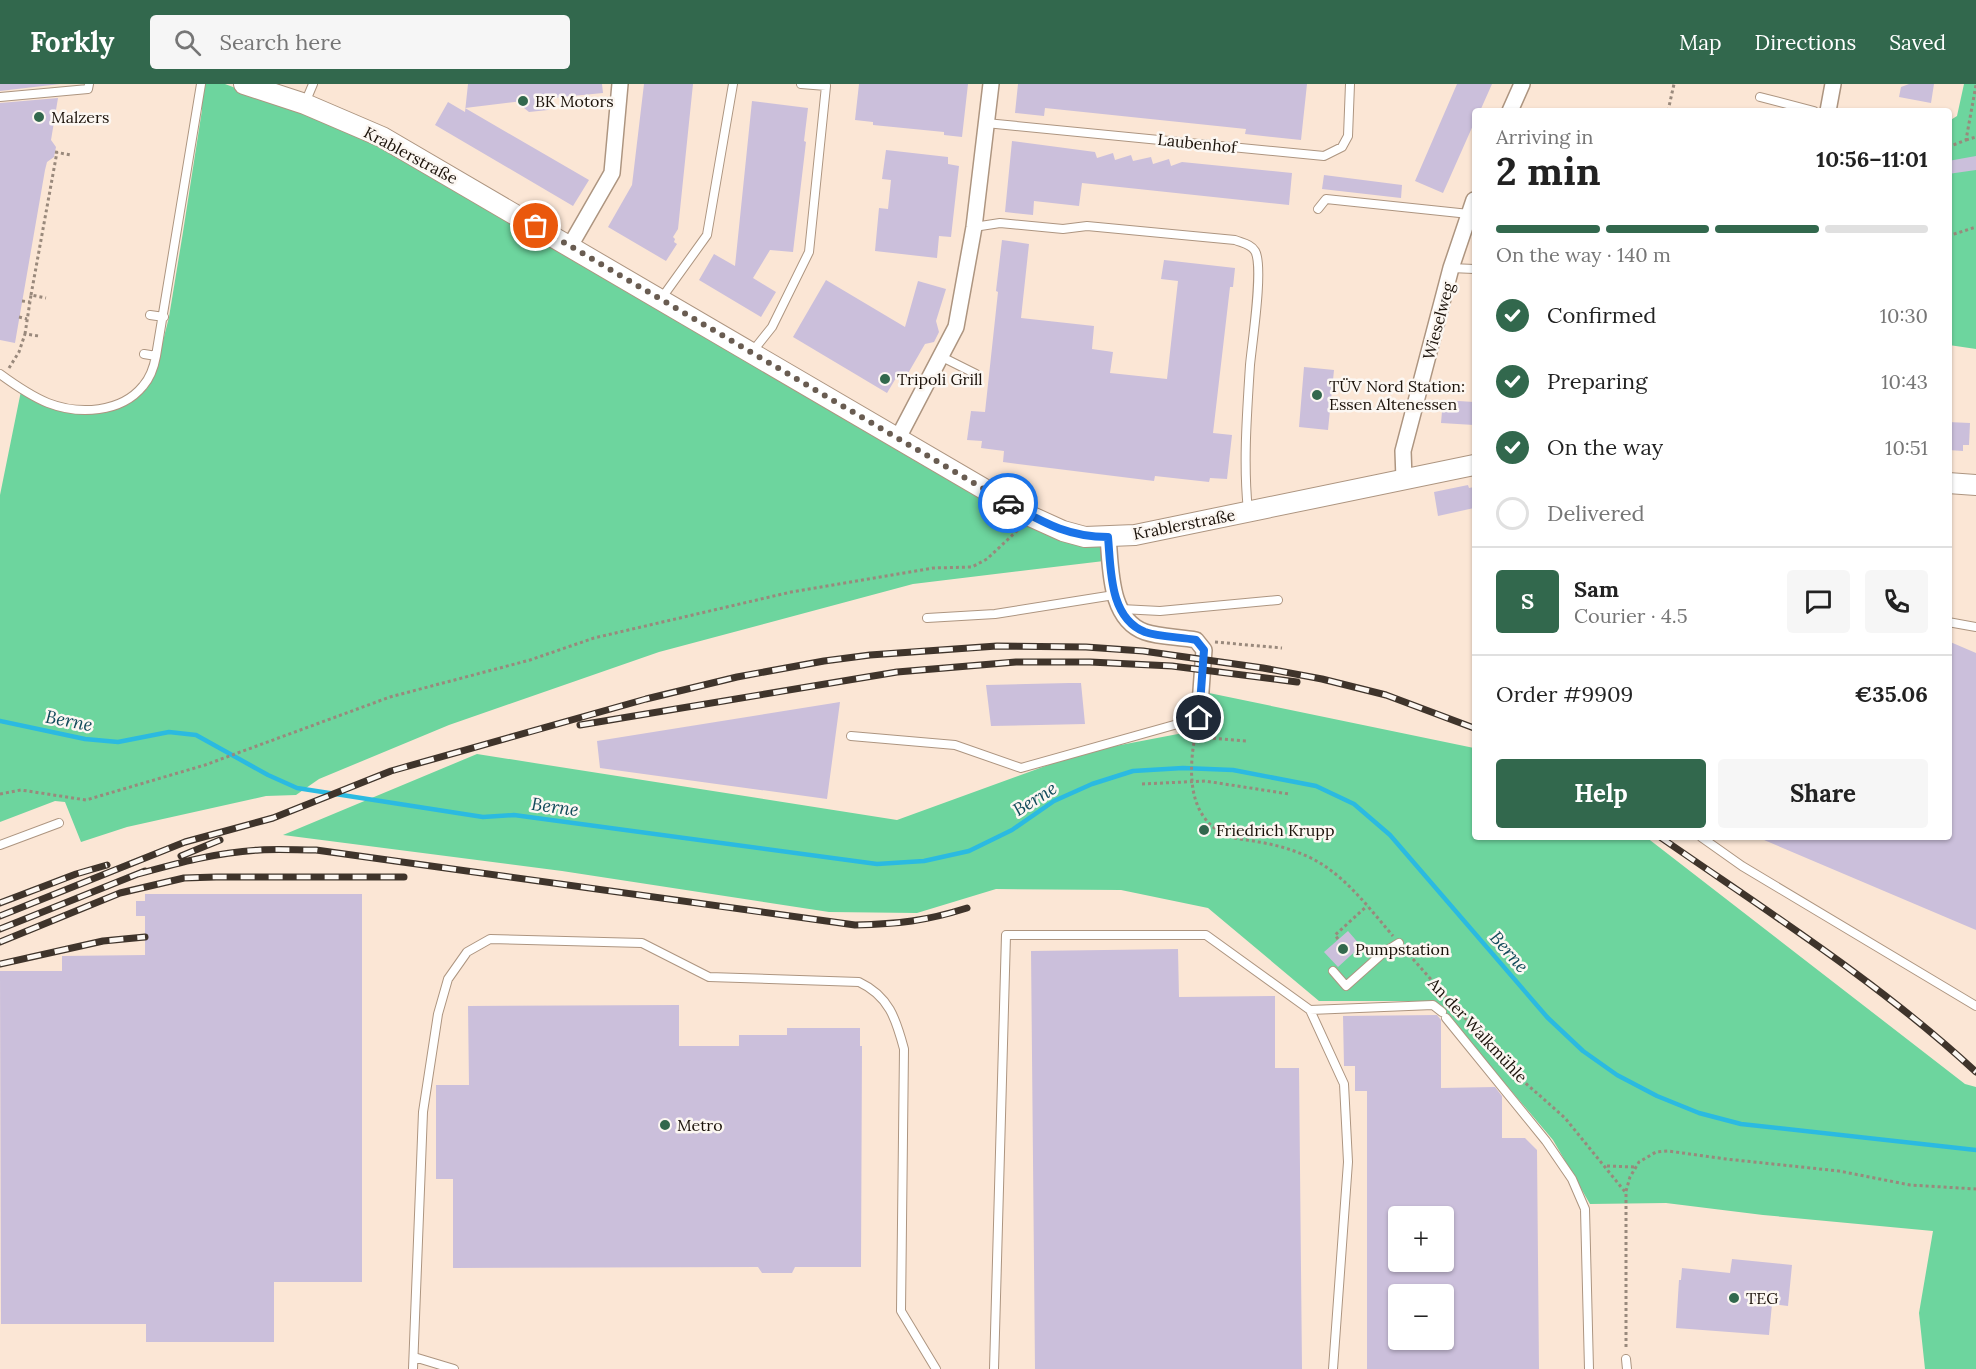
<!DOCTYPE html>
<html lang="en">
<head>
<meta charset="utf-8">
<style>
  :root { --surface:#fff; --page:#f6f6f6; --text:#222; --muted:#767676; --line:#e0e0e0; --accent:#32684d }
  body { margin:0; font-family:Lora,serif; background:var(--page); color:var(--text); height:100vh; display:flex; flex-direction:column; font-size:22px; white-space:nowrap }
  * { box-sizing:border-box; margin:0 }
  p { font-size:20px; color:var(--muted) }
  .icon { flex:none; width:33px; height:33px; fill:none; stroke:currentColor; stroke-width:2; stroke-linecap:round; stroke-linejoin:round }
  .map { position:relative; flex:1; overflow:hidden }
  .sheet { position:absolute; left:1472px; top:24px; width:480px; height:732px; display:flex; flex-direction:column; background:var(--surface); border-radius:6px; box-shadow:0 2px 4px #0004 }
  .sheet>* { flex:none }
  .fabs { position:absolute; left:1388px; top:1122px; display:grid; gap:12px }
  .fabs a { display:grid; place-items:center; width:66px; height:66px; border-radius:6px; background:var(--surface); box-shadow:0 2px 4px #0004; font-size:30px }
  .pin { position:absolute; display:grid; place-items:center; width:51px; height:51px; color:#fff; margin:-26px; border:3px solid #fff; border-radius:50%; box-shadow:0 2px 6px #0007 }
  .courier { position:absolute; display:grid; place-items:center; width:60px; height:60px; margin:-30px; border:4px solid #1a73e8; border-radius:50%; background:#fff; color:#222; box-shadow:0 2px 8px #0007 }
  .summary em { font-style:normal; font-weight:700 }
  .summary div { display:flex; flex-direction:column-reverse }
  .summary { display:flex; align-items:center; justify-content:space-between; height:102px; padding:0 24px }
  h1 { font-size:39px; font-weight:700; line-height:45px }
  .bar { display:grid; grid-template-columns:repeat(4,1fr); gap:9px 6px; align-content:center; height:72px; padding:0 24px }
  .bar i { height:8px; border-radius:4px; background:var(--line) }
  .bar .selected { background:var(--accent) }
  .bar p { grid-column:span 4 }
  .line { display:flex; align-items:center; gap:15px; padding:0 24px; border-top:2px solid var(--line) }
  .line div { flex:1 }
  .round { display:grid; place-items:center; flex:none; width:63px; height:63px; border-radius:6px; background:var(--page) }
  ol { padding:0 24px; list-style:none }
  li { display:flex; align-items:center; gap:18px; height:66px }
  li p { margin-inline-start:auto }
  li .icon { padding:6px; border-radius:50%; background:var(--accent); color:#fff; stroke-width:4 }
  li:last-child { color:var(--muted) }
  li i { width:33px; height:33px; border:3px solid var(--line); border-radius:50% }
  .cta { display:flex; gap:12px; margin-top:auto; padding:12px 24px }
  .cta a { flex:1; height:69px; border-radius:6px; background:var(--accent); color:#fff; font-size:24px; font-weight:700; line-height:69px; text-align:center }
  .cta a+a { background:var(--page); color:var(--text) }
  header { display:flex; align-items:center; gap:36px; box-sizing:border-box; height:84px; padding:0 30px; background:var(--accent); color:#fff }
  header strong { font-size:28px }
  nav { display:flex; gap:33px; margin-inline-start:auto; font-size:21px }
  .search { width:420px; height:54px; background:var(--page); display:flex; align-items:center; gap:15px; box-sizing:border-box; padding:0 21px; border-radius:6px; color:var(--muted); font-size:22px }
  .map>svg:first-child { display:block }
  .green { fill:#6dd59e }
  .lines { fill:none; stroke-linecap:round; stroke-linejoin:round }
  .stream { stroke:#2bbae1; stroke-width:4.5 }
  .building { fill:#cbbfdb; fill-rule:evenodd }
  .service-casing { stroke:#ad9580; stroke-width:10 }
  .minor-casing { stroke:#ad9580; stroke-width:18 }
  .tertiary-casing { stroke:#ad9580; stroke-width:22 }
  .path { stroke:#99897c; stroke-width:3; stroke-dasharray:3 3; stroke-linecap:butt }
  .service { stroke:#fff; stroke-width:8 }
  .minor { stroke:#fff; stroke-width:15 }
  .tertiary { stroke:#fff; stroke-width:20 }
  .rail-casing { stroke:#3f342b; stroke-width:7 }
  .rail { stroke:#fcf7f2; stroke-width:4.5; stroke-dasharray:14; stroke-linecap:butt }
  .done { stroke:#695c51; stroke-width:6; stroke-dasharray:0 10.8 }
  .route { stroke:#1a73e8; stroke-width:8 }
  .poi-dot { fill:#32684d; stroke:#fcf7f2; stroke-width:2 }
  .labels { text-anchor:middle; stroke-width:5; stroke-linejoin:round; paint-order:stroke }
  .poi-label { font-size:16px; fill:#1b120a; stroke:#fcf7f2; text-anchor:start }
  .street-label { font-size:16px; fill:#1b120a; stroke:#fcf7f2 }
  .water-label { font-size:18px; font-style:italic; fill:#124b5b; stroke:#fcf7f2 }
</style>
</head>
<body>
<header>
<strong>Forkly</strong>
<div class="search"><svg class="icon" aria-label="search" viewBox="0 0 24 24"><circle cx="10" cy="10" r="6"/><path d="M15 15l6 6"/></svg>Search here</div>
<nav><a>Map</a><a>Directions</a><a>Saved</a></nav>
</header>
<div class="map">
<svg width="1976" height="1285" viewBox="0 0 1976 1285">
  <rect width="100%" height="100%" fill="#fbe6d5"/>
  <path class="green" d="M200,0H225L326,38L374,59L888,358L1103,459L1104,477L913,500L659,568L449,641L319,695L296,711L266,712L127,743L81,758L65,718L55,717L0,738V411L21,307L66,327L124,320L155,289L169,233L183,148L202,26Z
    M1964,0H1976V265L1949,261V37L1957,32Z
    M1209,609L1474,664V753H1646L1965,1000L1976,1003V1285H1925L1919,1229L1933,1147L1763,1131L1666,1119L1590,1120L1553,1056L1435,917H1319L1208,824L1121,806L996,805L917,829L829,828L562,787L283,751L477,670L897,736L1084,668L1204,645Z"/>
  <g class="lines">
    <path class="stream" d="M0,637L85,655L118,658L169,648L196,651L268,691L297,704L483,733L514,731L877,780L924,777L969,767L1012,746L1054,717L1092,700L1133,687L1183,684L1233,686L1316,702L1354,720L1390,751L1547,933L1583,967L1617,991L1657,1012L1699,1029L1741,1040L1976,1066"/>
  </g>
  <path class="building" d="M0,0H60L0,7Z
    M468,0H602L603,9L552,14L553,21L548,26L529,28L524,24L523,17L465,24L589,96L573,122L435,41L448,18L465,28Z
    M644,0H693L678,145L673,153L675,155L674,158L677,160L666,177L608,143L632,101Z
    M859,0H968L962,53L944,51V48L873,41V38L855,36Z
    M1018,0H1307L1301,56L1245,50L1246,45L1045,24L1044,32L1015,29Z
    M1457,0H1492L1480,27H1474V39L1443,109L1415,97Z
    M1909,0H1934L1931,19L1899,13L1901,3Z
    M58,14L51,56L56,63L54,73L47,78L45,86L15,259L0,256V19Z
    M752,17L808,24L804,57L806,58L793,168L770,166L753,194L776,208L761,233L699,196L714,170L735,182Z
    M1012,57L1095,68L1097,74L1113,69L1115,76L1131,71L1133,77L1151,73L1153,80L1169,75L1171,82L1182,78L1292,89L1289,121L1082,99L1079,122L1034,117L1033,131L1005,128Z
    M886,66L948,73V80L959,82L951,153L939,152L937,174L875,167L879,124L888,125L891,96L882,95Z
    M1976,72V86L1948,90V77Z
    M1324,91L1402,101L1401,114L1322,105Z
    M1002,156L1029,160L1021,234L1094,242L1092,265L1113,268L1110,289L1167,295L1178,197L1161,195L1164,176L1235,184L1233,203H1230L1213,349L1232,351L1227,395L1210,394L1209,398L1155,392L1154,397L1003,378L1004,367L981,364L982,357L967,356L971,327L985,328L998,208L996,207Z
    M826,196L905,243L918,197L946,205L936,237L939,248L934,258L925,260L903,298L896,294L887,309L793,253Z
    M1304,283L1334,286L1328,346L1299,343Z
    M1443,316L1474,318V341L1441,339Z
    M1948,338L1970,339L1969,361H1963V367L1948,366Z
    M1468,401L1469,404L1474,403V424L1438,432L1434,408Z
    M1948,557L1976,569V846L1757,753H1948Z
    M1069,599H1081L1085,640L991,642L986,601Z
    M840,618L827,715L600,684L597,657Z
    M145,810H362V1198H274V1258H146V1240H1L0,887H62V872L145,871V832H136V817H145Z
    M1348,847L1361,862L1338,883L1324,868Z
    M1178,865L1179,913L1275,912V984H1299L1302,1285H1035L1031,867Z
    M679,921V962H739V951H787V944H860V962H862L861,1183H795L792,1189H762L758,1183L453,1184V1095H436V1001H469L468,922Z
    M1437,931L1441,936V1004L1495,1003L1502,1012V1054H1525L1537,1066L1539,1285H1367V1007H1355V982H1344L1343,932ZM1398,1132H1443V1178H1398ZM1398,1210H1443V1256H1398Z
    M1732,1175L1792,1181L1788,1222L1772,1220L1769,1251L1676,1244L1679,1196H1681L1682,1184L1730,1189Z"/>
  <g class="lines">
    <defs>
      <path id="service" d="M0,13L88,5L89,0
        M1760,13L1814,27
        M305,19L313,0
        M986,39L1324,72L1342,63L1348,52L1350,0
        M1318,125L1326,115L1469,130
        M974,143L1000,139L1063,145L1087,142L1235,156C1242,159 1251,160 1255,167C1264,182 1252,259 1250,281C1247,329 1243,379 1248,427
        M1451,184L1474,185
        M661,215L707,151L733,0
        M150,231L164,233
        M752,268L772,243L809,168L826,2L801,0
        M144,270L156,272
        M940,272L976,290
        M0,290C15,301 31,312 48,319C79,331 121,329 143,302C151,293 154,283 156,272L201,0
        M1121,525L1160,527L1278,516
        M927,534L995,530L1114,511
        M1948,538L1976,543
        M851,652L955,661L1021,684L1199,634
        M1701,753L1742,782L1976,922
        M0,761L59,739
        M1333,887L1346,902L1383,869L1399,859
        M1310,926L1344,1000L1348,1078L1333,1285
        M1446,934L1546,1057L1572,1095L1585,1125L1589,1285
        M414,1273L454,1285
        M1626,1275L1627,1285
        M413,1285L423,1028L438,930L448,895L467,868L490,855L642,859L709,893L859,898C889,912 896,935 904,965L901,1227L936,1285
        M994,1285L1006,851H1206L1310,926L1433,921L1442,928"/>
      <path id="minor" d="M1510,27L1522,0
        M1828,27L1833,0
        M570,162L612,89L620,0
        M898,354L956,243L974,143L991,0
        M1404,395L1403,367L1451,184L1474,116
        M1108,453C1111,485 1109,535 1145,548C1159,553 1181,553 1196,556L1204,566L1199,634"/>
      <path id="tertiary" d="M244,0L305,20L382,53L1032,433L1063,447L1085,453L1135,451L1474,381
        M1948,399L1976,401"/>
    </defs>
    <use href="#service" class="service-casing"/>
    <use href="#minor" class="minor-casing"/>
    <use href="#tertiary" class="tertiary-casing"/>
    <path class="path" d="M1668,27L1674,0
      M1966,56L1976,53
      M1948,63L1966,56L1976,1
      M55,68L71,71
      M1948,152L1976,143
      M31,211L57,68
      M22,217L30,218
      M19,233L27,235
      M25,250L31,211L46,214
      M9,284L19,268L25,250L39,252
      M1215,558L1282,564
      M1196,647C1188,686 1186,738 1232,753C1240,756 1250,756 1259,758C1277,761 1294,766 1311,774C1345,791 1368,823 1393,852
      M1195,653L1247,657
      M1142,700L1205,697L1289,710
      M0,710L21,706L86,716L205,681L390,613L530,576L594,554L791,508L933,484L972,483L987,475L1020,444
      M1338,855L1335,851L1367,822
      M1405,866L1513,988L1565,1034L1626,1109V1265
      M1607,1082L1635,1083
      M1626,1107L1630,1093L1639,1078L1656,1068L1668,1067L1726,1075L1839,1087L1910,1101L1976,1105"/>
    <use href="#service" class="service"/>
    <use href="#minor" class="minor"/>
    <use href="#tertiary" class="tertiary"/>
    <defs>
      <path id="rail" d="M580,641L897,588L1016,578H1090L1172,582L1297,598
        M1660,753C1768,828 1880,899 1976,988
        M181,772L220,756
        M138,790C178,779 218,768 260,766C279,765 297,766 316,766L855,841C898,840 926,837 967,824
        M0,819L76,790L107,781
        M0,832L185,758L273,734L391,687L646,615L737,593L824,577L870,571L997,562L1086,563L1143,567L1263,584L1322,595L1386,611L1474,644
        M0,845L145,787
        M0,858L120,809L184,794L216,793H404
        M0,880L103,857L145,853"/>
    </defs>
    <use href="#rail" class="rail-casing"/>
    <use href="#rail" class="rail"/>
  </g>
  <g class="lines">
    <path class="done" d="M536,142L1008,419"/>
    <path class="route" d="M1008,419C1043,438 1067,453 1108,453C1111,485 1109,534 1145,548C1159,553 1181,553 1196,556L1204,566L1199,634"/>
  </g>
  <g class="poi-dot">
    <circle cx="523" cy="17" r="6"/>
    <circle cx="39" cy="33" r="6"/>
    <circle cx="885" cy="295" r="6"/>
    <circle cx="1317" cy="311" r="6"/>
    <circle cx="1204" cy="746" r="6"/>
    <circle cx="1343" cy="865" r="6"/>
    <circle cx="665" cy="1041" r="6"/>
    <circle cx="1734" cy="1214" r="6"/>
  </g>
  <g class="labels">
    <g class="poi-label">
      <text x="535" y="23">BK Motors</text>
      <text x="51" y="39">Malzers</text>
      <text x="897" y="301">Tripoli Grill</text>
      <text x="1329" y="308">TÜV Nord Station:<tspan x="1329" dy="18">Essen Altenessen</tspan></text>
      <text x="1216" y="752">Friedrich Krupp</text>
      <text x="1355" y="871">Pumpstation</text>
      <text x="677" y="1047">Metro</text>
      <text x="1746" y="1220">TEG</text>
    </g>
    <g class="street-label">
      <text transform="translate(1197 59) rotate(6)" y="6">Laubenhof</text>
      <text transform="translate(411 71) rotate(28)" y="6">Krablerstraße</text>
      <text transform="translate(1438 237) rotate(-75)" y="6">Wieselweg</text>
      <text transform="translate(1184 440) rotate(-11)" y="6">Krablerstraße</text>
      <text transform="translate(1478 946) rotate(47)" y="6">An der Walkmühle</text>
    </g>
    <g class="water-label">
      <text transform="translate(69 637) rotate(11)" y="6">Berne</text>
      <text transform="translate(1035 715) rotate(-32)" y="6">Berne</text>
      <text transform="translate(555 723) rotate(8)" y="6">Berne</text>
      <text transform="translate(1509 868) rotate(49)" y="6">Berne</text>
    </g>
  </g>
</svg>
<div class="fabs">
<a>+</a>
<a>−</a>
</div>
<div class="pin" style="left:536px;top:142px;background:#ea580c"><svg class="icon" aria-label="bag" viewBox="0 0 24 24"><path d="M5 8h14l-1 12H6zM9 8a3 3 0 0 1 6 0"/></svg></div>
<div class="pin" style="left:1199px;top:634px;background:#1f2937"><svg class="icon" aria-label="home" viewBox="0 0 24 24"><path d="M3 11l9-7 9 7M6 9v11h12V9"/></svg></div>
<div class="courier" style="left:1008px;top:419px"><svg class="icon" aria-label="car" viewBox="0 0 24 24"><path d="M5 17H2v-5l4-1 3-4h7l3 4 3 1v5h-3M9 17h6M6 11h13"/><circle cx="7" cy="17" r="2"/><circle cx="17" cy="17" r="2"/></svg></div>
<section class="sheet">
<div class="summary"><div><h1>2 min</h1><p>Arriving in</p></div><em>10:56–11:01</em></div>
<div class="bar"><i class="selected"></i><i class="selected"></i><i class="selected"></i><i></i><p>On the way · 140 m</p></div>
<ol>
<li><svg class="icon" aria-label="check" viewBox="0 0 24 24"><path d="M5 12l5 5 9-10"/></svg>Confirmed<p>10:30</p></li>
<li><svg class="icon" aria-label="check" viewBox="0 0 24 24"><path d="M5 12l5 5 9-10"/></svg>Preparing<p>10:43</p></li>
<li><svg class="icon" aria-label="check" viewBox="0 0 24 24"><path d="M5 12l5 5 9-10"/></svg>On the way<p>10:51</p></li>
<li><i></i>Delivered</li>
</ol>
<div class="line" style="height:108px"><b class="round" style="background:var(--accent);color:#fff">S</b><div><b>Sam</b><p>Courier · 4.5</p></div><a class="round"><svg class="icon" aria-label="chat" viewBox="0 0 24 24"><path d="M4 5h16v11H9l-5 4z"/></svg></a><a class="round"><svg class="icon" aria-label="phone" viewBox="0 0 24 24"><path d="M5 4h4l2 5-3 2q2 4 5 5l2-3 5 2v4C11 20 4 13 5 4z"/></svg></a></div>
<div class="line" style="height:78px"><div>Order #9909</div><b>€35.06</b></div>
<div class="cta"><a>Help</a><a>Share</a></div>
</section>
</div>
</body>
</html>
